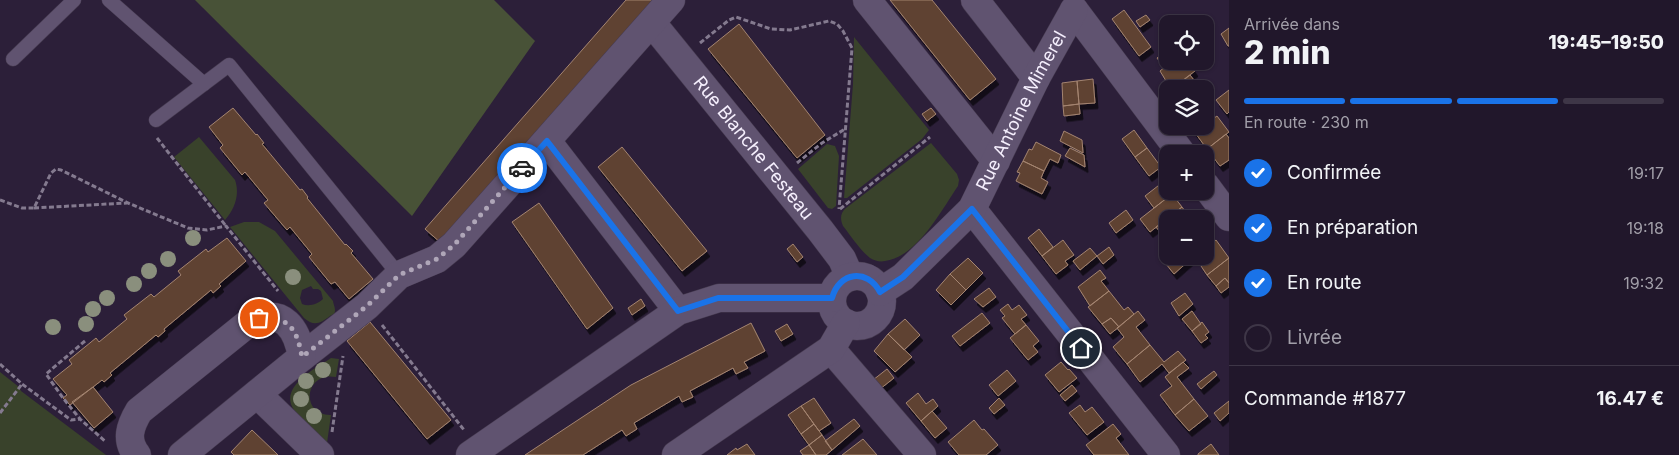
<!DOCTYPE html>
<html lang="fr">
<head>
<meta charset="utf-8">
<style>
  :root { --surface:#21172b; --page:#2d2437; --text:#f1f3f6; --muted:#a29fa9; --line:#3e3647; --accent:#1a73e8 }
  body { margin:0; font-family:Inter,sans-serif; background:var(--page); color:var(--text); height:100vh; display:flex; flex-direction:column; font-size:19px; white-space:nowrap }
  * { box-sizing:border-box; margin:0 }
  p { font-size:16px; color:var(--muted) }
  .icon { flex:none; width:28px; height:28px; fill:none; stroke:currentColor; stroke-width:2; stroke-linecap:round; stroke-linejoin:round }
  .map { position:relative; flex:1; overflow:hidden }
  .details { display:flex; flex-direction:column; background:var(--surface); width:450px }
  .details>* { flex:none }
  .buttons { position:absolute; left:1159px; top:15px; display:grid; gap:10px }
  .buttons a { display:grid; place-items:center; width:55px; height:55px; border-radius:10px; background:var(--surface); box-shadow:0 1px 4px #0004,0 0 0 1px var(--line); font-size:25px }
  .pin { position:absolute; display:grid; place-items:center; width:42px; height:42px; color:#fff; margin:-21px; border:2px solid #fff; border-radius:50%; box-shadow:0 1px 5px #0007 }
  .courier { position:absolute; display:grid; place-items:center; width:50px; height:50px; margin:-25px; border:4px solid #1a73e8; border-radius:50%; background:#fff; color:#222; box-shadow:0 1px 6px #0007 }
  .overview em { font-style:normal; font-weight:800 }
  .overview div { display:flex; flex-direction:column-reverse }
  .overview { display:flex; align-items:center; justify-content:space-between; height:85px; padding:0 15px }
  h1 { font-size:32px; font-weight:800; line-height:38px }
  .bar { display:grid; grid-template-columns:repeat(4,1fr); gap:8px 5px; align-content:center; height:60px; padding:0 15px }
  .bar i { height:6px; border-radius:4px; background:var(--line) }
  .bar .current { background:var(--accent) }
  .bar p { grid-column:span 4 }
  .line { display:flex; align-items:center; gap:12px; padding:0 15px; border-top:1px solid var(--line) }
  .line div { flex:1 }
  ol { padding:0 15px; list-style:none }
  li { display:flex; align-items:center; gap:15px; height:55px }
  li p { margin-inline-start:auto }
  li .icon { padding:5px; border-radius:50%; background:var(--accent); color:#fff; stroke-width:4 }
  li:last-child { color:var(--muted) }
  li i { width:28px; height:28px; border:2px solid var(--line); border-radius:50% }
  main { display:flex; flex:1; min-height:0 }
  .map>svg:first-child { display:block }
  .green { fill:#39422b; fill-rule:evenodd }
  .forest { fill:#485237 }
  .building { fill:#5e4230; stroke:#a48471; filter:url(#shadow) }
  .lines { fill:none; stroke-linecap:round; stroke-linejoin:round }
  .lane-casing { stroke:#463b50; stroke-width:15 }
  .street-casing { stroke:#463b50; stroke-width:29 }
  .path { stroke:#847a8f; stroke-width:3; stroke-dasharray:5 2.5; stroke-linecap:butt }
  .lane { stroke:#605370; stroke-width:14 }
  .street { stroke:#605370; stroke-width:28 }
  .tree { fill:#8a8f7d }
  .done { stroke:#afa6b8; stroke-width:5; stroke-dasharray:0 9 }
  .route { stroke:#1a73e8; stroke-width:6 }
  .labels { text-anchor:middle; stroke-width:5; stroke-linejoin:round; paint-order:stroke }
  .street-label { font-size:18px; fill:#f5effd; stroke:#110c17 }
</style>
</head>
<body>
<main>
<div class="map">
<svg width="1229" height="455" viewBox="0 0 1229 455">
  <defs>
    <filter id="shadow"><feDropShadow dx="3" dy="5.5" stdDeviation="0" flood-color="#0009"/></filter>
  </defs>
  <rect width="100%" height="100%" fill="#2c1f39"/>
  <path class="green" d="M854,37L929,130L922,139L847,198H844L853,84Z
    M199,137L235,180C240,194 235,209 225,220L174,157Z
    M931,143L957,174L959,180L958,186C941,211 917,257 885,261C880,262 875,261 870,258C860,250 851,236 843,226C840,219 840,213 846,208Z
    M827,144L835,146L839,156L836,206L832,209L828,208L798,169Z
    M244,222H259L275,231L333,301C333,303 335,307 335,310C335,314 334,314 330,316C321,323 314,327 304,318L230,227ZM311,286L313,289H318L321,291L323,299C318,304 309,307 302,304L300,298L302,290Z
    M331,358L339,359L336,377C304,371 300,416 331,415L327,443L294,410C278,387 316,368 331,358Z
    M0,372L19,387L21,391L106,455H0Z"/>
  <path class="forest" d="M195,0H494L535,41L412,216Z"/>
  <path class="building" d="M626,0H653L441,243L425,229Z
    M890,0H932L996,79L970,100Z
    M1124,10L1151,47L1139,56L1112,19Z
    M1146,15L1150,20L1140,27L1136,21Z
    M739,24L825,135L797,158L708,49Z
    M1229,28V46H1228L1221,34Z
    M1168,50V61L1162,65L1157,58Z
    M1172,61H1188L1195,71L1171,89L1160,71Z
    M1190,75L1201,89H1173Z
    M1093,79L1095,103L1079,104L1077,81Z
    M1077,81L1079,104L1063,106L1062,83Z
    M1229,90V112L1227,114L1216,100Z
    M1079,104L1080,114L1064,116L1063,106Z
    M233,108L256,135L257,134L264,143L262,144L300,190L302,189L308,197L307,198L345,245L346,244L353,251L351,253L373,279L349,299L335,282L331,284L309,257L312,254L290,227L287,230L264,203L268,200L245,172L242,175L220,148L223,145L209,127Z
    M931,108L936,114L927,121L922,114Z
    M1217,116L1229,132L1207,149L1193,130L1198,126H1205V121L1207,123Z
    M1134,130L1147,148L1135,157L1122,139Z
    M1064,131L1082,140L1083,153L1060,141Z
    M1226,134L1229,138V160L1220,166L1207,149Z
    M1036,142L1061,155L1058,163L1050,159L1044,171L1023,161L1029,149L1032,150Z
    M622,147L707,251L682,271L598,167Z
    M1070,148L1084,155L1085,167L1065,156Z
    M1147,148L1161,167L1149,176L1135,157Z
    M1023,161L1044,171L1041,178L1048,182L1042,194L1016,181L1020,173L1017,172Z
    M1163,182L1168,188V191H1170L1172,194L1154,208L1145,196Z
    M1172,194L1182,207L1150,232L1140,219Z
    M539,203L613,308L587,329L512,222Z
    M1182,207L1191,219H1168V226L1164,221Z
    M1126,210L1133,220L1116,233L1109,223Z
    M1164,221L1168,226V234L1164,237L1156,227Z
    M1039,229L1053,247L1042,256L1028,238Z
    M227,238L246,261L219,284L221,286L213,293L211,290L164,329L165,331L158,337L156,335L110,373L112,375L104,382L102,380L70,405L63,398L67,395L53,379L72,364L69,360L96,338L99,342L127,319L124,315L151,294L154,297L181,275L178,271L206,249L208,252Z
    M1063,240L1074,255L1065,261L1068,265L1056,274L1042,256Z
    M1216,240L1229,258L1207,275L1199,263L1208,256L1205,252V249Z
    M793,244L803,257L797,262L787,249Z
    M1109,247L1114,255L1103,264L1097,256Z
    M1090,248L1097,256L1080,270L1073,261Z
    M1175,256H1190L1192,258L1174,274L1166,264Z
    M968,258L983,273L966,290L950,274Z
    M1229,258V283L1225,278L1216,286L1207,275Z
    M1100,270L1106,278L1101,281L1109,291L1090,306L1078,287Z
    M950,274L966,290L951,305L936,290Z
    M1225,278L1229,283V287L1221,293L1216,286Z
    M989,288L996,297L983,307L974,299Z
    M1109,291L1124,310L1128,307L1134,314L1119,327L1111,318L1102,324L1088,307Z
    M1185,293L1193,304L1179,316L1171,303Z
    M641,299L645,306L632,315L628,308Z
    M1008,304L1012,310L1019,305L1027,315L1021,319L1026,325L1015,334L1002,318L1005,316L1000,310Z
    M1138,311L1145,320L1136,327L1150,345L1127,364L1113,347L1124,337L1117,328Z
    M1192,311L1201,324L1192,331L1182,319Z
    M982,313L990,323L960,346L952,336Z
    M1111,318L1119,327L1110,334L1102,324Z
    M905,319L920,335L904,350L888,334Z
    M370,322L451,420L427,439L347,341Z
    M1202,322L1209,332L1205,335L1208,338L1201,343L1192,331Z
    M751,323L765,351L744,362L748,368L736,374L733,368L690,391L693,397L682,402L679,396L634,423L637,429L626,436L622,430L583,455H525L631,385Z
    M787,324L793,334L781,341L775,331Z
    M1026,325L1039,341L1033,346L1038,352L1028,360L1010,338Z
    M888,334L912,357L895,372L874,351Z
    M1150,345L1164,362L1178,351L1186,360L1169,373L1162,364L1140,382L1127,364Z
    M1061,362L1068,370L1069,369L1077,378L1059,392L1045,375Z
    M1183,362L1189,368L1177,377L1194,399L1175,415L1160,395L1172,386L1165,377Z
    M887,369L894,378L880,389L873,380Z
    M1007,370L1016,381L998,396L989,385Z
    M1214,371L1217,375L1201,389L1197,384Z
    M1072,385L1077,391L1065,401L1060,395Z
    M93,387L113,412L94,428L72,402Z
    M918,393L926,404L933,399L938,406L921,421L906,403Z
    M814,398L831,423L819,431L801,406Z
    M999,398L1005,405L994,414L989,408Z
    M1194,399L1208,416L1189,431L1175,415Z
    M1229,401V413L1220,421L1214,413Z
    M1080,405L1085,412L1092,407L1104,422L1087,435L1069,413Z
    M801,406L814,424L801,434L788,415Z
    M932,411L947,428L935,438L921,421Z
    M854,419L860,426L832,450L825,441Z
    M974,420L982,430L984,429L998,445L986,455H959L948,442Z
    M814,424L822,435L809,445L801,434Z
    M1113,424L1121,434L1116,438L1129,455H1094L1086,445Z
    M252,430L276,453L278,455H234L231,452Z
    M822,435L832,450L826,455H816L809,445Z
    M863,439L877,455H842Z
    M747,444L755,455H727L736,448L737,450Z
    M1211,444L1219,455H1198V454Z
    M809,445L816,455H803L800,451Z"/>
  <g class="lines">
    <defs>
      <path id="lane" d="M109,0L204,84
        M13,59L74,0
        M156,120L229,65L399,275"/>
      <g id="street">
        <path d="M867,0L996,161"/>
        <path d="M975,0L1036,78"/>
        <path d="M1074,10L1182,154"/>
        <path id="s1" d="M652,23L820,230L842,259L850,277"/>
        <path d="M547,141L678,311"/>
        <path d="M1205,185L1229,217"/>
        <path d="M972,209L1166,455"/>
        <circle cx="857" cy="301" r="25"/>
        <path id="s2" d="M880,292L903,277L972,209L1036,78L1074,10"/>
        <path d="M831,349L922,455"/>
        <path d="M302,357L367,306L399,275L437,259L454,245L671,0"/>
        <path d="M257,394L320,455"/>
        <path d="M137,455C125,440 130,426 139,411L251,321C284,307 297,329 302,357L182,455"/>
        <path d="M470,455L678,311L719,298H832"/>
        <path d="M676,455L831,349L846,323"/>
      </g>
    </defs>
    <use href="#lane" class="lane-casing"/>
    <use href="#street" class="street-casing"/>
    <path class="path" d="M700,43L729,20L736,17L771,29L790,30L829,21L837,24L843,31L852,48L839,209
      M157,138L226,226
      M797,163L822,143L845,129
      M0,200L22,208H34L51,173L56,169L61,170L128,203L188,228L207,230L226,226L278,291
      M34,208L127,203
      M840,209L930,137
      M382,325L464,430
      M85,341L46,374L63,398L80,419L106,442
      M0,364L22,384L71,420L80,419
      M0,413L22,384
      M332,432L343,356"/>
    <use href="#lane" class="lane"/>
    <use href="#street" class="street"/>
  </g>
  <g class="tree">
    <circle cx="193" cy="238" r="8"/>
    <circle cx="168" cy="259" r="8"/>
    <circle cx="149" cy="271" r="8"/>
    <circle cx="293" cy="277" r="8"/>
    <circle cx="134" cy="284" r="8"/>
    <circle cx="107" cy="298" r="8"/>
    <circle cx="93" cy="309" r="8"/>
    <circle cx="86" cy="324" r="8"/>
    <circle cx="53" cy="327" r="8"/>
    <circle cx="323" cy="370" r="8"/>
    <circle cx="306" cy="381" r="8"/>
    <circle cx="301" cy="399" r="8"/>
    <circle cx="314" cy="416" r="8"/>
  </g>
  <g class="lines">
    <path class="done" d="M259,318C290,316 297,330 302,357L367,306L399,275L437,259L454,245L522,168"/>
    <path class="route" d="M522,168L547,141L678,311L718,298H832C839,272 867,268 880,292L903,277L972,209L1081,348"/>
  </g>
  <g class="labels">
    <g class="street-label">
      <text dy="6" stroke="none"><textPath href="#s2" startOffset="234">Rue Antoine Mimerel</textPath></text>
      <text dy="6" stroke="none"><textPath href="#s1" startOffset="161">Rue Blanche Festeau</textPath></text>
    </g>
  </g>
</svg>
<div class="buttons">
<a><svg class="icon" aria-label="locate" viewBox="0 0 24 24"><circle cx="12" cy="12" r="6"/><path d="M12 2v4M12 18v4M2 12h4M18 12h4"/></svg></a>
<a><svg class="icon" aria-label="layers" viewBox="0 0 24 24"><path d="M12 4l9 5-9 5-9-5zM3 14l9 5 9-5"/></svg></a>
<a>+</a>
<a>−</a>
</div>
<div class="pin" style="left:259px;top:318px;background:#ea580c"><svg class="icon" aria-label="bag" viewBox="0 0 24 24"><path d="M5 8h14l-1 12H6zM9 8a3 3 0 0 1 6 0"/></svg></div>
<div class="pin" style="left:1081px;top:348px;background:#1f2937"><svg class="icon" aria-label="home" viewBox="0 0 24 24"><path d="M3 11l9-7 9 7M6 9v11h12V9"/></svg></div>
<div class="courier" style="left:522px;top:168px"><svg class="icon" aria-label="car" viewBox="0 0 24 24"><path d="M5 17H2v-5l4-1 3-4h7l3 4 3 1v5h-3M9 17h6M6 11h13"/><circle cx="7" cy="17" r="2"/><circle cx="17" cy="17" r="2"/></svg></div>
</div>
<section class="details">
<div class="overview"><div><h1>2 min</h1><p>Arrivée dans</p></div><em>19:45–19:50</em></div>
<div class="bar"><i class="current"></i><i class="current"></i><i class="current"></i><i></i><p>En route · 230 m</p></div>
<ol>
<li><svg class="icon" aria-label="check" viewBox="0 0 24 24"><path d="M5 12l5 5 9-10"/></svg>Confirmée<p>19:17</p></li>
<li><svg class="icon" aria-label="check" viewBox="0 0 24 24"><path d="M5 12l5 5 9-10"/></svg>En préparation<p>19:18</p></li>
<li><svg class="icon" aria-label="check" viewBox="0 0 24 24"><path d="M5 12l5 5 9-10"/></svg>En route<p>19:32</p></li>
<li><i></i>Livrée</li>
</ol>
<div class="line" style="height:65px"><div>Commande #1877</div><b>16.47 €</b></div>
</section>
</main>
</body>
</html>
